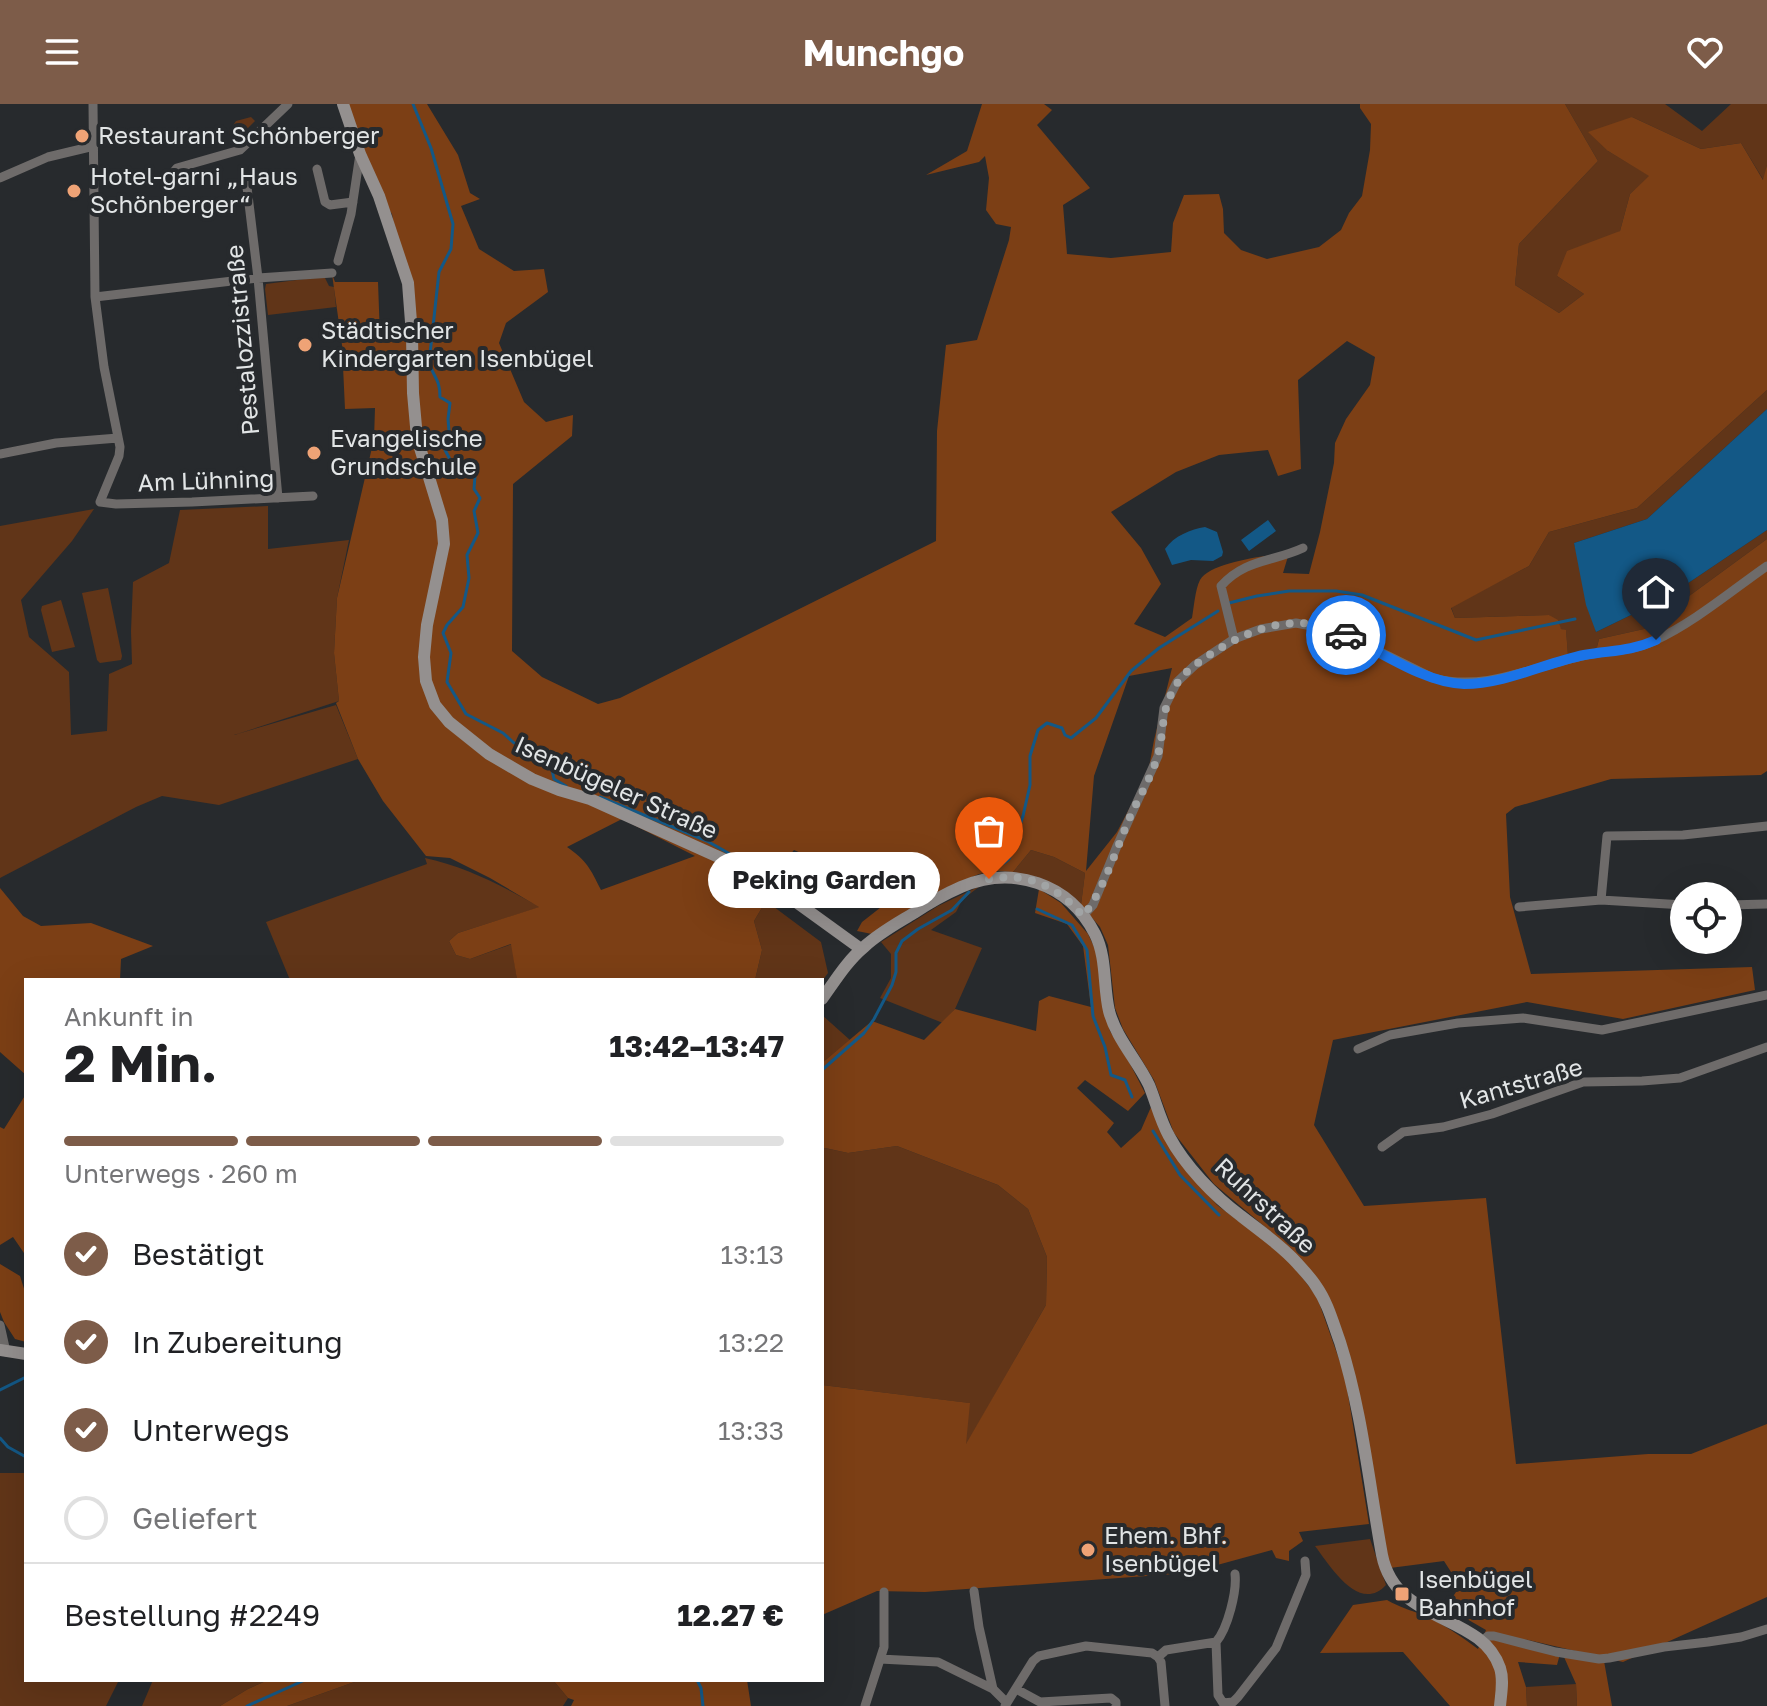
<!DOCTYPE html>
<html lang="de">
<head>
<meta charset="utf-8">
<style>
  :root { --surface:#fff; --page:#f2f2f2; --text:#202124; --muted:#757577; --line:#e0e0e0; --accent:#7d5c49 }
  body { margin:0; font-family:"Golos Text",sans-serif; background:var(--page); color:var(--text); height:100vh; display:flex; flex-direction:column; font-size:30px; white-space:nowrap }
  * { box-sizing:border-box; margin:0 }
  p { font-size:26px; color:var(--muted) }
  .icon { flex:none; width:44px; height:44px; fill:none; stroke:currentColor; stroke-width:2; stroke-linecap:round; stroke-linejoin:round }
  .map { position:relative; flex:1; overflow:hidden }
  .panel { position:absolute; left:24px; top:874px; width:800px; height:704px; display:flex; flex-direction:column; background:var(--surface); border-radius:0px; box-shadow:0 8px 32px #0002 }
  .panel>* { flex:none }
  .controls { position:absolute; left:1670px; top:778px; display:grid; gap:16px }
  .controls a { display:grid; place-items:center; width:72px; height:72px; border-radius:50%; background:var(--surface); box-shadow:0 8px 32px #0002; font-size:40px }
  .pin { position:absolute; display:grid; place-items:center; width:68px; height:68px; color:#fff; margin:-82px -34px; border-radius:50% 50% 50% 0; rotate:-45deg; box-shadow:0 0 8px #0007 }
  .pin .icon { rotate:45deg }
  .courier { position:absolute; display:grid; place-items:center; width:80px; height:80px; margin:-40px; border:6px solid #1a73e8; border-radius:50%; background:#fff; color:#222; box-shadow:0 2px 10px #0007 }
  .bubble { position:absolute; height:56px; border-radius:28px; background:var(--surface); box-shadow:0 8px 32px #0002; font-size:26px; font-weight:700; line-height:56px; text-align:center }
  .head em { font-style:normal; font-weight:700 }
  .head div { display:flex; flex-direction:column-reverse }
  .head { display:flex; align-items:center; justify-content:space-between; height:136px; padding:0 40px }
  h1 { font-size:52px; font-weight:700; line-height:60px }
  .bar { display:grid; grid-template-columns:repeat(4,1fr); gap:12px 8px; align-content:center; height:96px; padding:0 40px }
  .bar i { height:10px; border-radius:6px; background:var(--line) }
  .bar .selected { background:var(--accent) }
  .bar p { grid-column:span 4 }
  .line { display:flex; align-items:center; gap:20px; padding:0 40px; border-top:2px solid var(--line) }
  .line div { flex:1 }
  ol { padding:0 40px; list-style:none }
  li { display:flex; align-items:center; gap:24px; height:88px }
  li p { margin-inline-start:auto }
  li .icon { padding:8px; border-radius:50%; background:var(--accent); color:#fff; stroke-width:4 }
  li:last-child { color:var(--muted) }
  li i { width:44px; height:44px; border:4px solid var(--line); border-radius:50% }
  header { display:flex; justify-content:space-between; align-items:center; height:104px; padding:0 40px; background:var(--accent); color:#fff; font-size:36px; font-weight:700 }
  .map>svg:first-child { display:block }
  .green { fill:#613518 }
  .forest { fill:#7c3f15; fill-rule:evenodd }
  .water { fill:#135886 }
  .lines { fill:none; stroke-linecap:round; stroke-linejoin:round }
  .stream { stroke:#135886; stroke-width:3 }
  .street { stroke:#6e6b6a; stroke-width:9 }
  .secondary { stroke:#94908f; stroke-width:12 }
  .done { stroke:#a1a4a5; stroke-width:8; stroke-dasharray:0 14.4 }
  .route { stroke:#1a73e8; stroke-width:10 }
  .poi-dot { fill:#efa376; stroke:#272a2d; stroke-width:3 }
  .labels { text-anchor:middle; stroke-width:8; stroke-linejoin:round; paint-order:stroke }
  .poi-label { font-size:24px; fill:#e2e5e6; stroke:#272a2d; text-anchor:start }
  .street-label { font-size:24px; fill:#e2e5e6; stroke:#272a2d }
</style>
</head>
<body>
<header><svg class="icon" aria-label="menu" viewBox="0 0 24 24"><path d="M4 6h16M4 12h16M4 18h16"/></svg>Munchgo<svg class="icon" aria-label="heart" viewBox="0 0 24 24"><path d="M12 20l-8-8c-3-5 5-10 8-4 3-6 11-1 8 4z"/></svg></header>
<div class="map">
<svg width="1767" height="1602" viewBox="0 0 1767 1602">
  <rect width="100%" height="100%" fill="#272a2d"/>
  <path class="green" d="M1565,0H1665L1702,27L1731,0H1767V61L1764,77L1741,39L1701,45L1632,13L1608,47L1650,72L1630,90L1620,127L1557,172L1584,190L1559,209L1515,181L1519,140L1598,57Z
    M251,13L255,17L247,25L252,30L240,41L234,43L229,27L236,17Z
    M320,173L325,174L329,182L334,183L336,203L268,211L265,185L266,180Z
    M1767,286V305L1647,415L1574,439L1596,528L1666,494L1767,426V435L1644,525L1599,535L1597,543L1587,549L1568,551L1566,527L1561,525L1549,511L1455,514L1451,503L1529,462L1549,428L1637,404Z
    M268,402V445L349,436L337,494L334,549L339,597L234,631L336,601L358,655L219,701L162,692L136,703L0,774V422L94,405L72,437L21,496L29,533L69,568L71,631L107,627L109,570L132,560L131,527L133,478L169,459L180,406Z
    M108,484L122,552L121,556L100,559L97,556L82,489Z
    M61,496L75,543L52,548L41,506L42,502Z
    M1031,746L1054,753L1085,769L1081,801L1036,773L1013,768Z
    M425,754C467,763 502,782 540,803L458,829L449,837L456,851L470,855L512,840L517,876H290L266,818L427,760Z
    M980,782L962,796L956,808L931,826L982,844L955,905L943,919L880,894L891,874V850L881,838L938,802Z
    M766,797L821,838L828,869L822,877L755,876L762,846L754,817Z
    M822,911L850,936L822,959Z
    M897,1042L998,1081L1028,1105L1047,1153L1046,1201L965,1343L969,1299L822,1281V1046L825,1044L848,1049Z
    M0,1369H26V1576H119L106,1602H0Z
    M1370,1435L1386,1481C1359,1510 1330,1462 1315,1442Z
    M153,1576H268L248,1585L220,1602H142Z
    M360,1576H553L568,1594L563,1602H287Z
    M1576,1580L1577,1602H1527L1526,1583Z"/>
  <path class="forest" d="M344,0H427L458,51L470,89L480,95L461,102L479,145L514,167L544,165L548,188L506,219L499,239L524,298L546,318L573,311L572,332L513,380L512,547L542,573L598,600L620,594L936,437L937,327L946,241L977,236L1009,136L1011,123L996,120L986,106L989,74L985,52L979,58L926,71L967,47L982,0H1044L1052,6L1037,21L1090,84L1063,101L1067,150L1111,154L1171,148L1173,119L1184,91L1219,90L1223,105L1224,129L1241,146L1267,155L1319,143L1341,126L1349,109L1362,92L1370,46L1371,20L1360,4V0H1565L1598,57L1519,140L1515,181L1559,209L1584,190L1557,172L1567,147L1620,127L1630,90L1649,72L1608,47L1588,28L1632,13L1701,45L1741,39L1763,76L1767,61V286L1637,404L1549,428L1529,462L1451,504L1455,514L1549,511L1558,516L1561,525L1566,526L1568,551L1587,549L1597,543L1599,535L1644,525L1767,435V667L1761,671L1611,675L1515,703L1506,710L1510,793L1531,870L1752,863L1755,886L1623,915L1527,898L1333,936L1314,1021L1364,1102L1486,1094L1516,1360L1648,1350H1691L1767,1320V1493L1623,1558L1524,1535L1561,1546L1557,1561L1518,1558L1526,1583L1527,1602H1450L1403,1548L1320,1549L1353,1501L1387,1496C1399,1503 1410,1506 1423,1511C1443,1520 1461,1532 1478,1545L1486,1526L1446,1503L1460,1482L1444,1457L1390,1464L1331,1200L1290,1144L1214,1080L1174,1029L1154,976L1123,925L1115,904L1108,841L1100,823L1081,801L1085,769L1054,753L1031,746L1013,768L997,767L979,770L960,778L872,830L857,827L862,818L885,800L897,785L876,769L832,763L794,746L771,773L772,791L766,797L754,817L762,846L755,876H517L511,840L470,855L456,851L449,837L458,829L539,803L490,774L450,754L426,752L383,697L358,655L336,599L339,597L334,549L337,494L374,335L375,304L345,305L342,241L332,170L335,178H378L380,233L413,227L392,110L378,89ZM1347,237L1375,253L1370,281L1346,315L1335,339L1334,359L1320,428L1309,470L1283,469L1289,449C1269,451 1210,458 1200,476C1195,486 1194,503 1192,514L1165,533L1134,520L1161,480L1141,444L1111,408L1176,368L1219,351L1268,346L1278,372L1301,365L1298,276ZM1172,564L1154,636L1148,669L1117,728L1086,767L1094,672L1129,572ZM622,715L695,752L601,786C590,764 587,757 567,743Z
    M0,784L23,812L41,822L91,819L153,842L121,855L120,876H26V971L0,948Z
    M1039,785L1061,799L1088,830L1096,847L1105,906L1110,927L1129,958L1145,989L1128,1007L1085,976L1077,984L1114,1019L1107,1028L1121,1044L1141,1026L1151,1003L1178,1056L1217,1101L1264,1136L1292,1160L1317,1193L1345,1272L1369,1420L1299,1428L1303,1437L1289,1447V1457L1276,1454L1272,1446L1188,1469L925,1488L877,1487L822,1511V1281L970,1299L966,1340L1046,1201L1047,1153L1028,1105L998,1081L897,1042L848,1049L825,1044L822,1046V959L872,917L924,936L955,905L1036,927L1039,897L1049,892L1091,903L1083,842L1067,820L1035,809Z
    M26,990V1152L13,1133L0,1141V1023L4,1025Z
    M0,1160L20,1172L26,1191V1238L15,1235L4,1218L0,1208Z
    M1564,1553L1604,1557L1612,1602H1577L1576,1580Z
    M268,1576H360L287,1602H220L248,1585Z
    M553,1576H747L751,1602H571L574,1596L568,1594Z"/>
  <path class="water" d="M1767,305V426L1666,494L1596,528L1586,501L1574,439L1647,415Z
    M1268,416L1276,427L1249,447L1241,436Z
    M1205,423L1217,428L1223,448L1222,452L1213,457L1191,456L1172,461L1165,445C1174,432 1191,425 1205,423Z"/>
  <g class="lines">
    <path class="stream" d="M413,0L431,44L453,120L451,145L439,168L429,259C434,274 440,275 440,293L450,299L448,315L449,327L445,346L453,361L461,368L471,366L475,372L474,385L480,394L474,407L478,429L467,451L469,474L463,503L447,521L443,529L451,549L447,578L466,610L503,629L514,639L525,640L551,661L554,675L566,682
      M1229,499L1257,492L1289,487H1336L1362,491L1476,536L1575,515
      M600,693L707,737L746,759
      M1004,759L1009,755L1023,712L1030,681V652L1038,626L1047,619L1062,624L1065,631L1071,634L1096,614L1131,567L1159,544L1218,507
      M1037,805L1072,821L1087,846L1093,912L1105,943L1111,971L1125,976L1132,993
      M822,966L864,929L874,915L892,881L896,868V849L902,837L918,825L952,806L969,788
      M1153,1027L1180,1071L1219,1111
      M0,1286L26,1273
      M0,1334L8,1343L26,1353
      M697,1576L701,1584L703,1602
      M247,1602L305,1576"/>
    <path class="street" d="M93,0L95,193L104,263L120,343L119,352L100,398L116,400L192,398L313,392
      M317,65L325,98L330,101L353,98
      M172,70L177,64L240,46L288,0
      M0,74L48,53L94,42
      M246,75L258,174L278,394
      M338,157L351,110L360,50
      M95,193L258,174L332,169
      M0,350L56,339L118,334
      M1234,535L1221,482C1245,455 1273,458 1303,444
      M1601,796L1607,732L1683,731L1767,722
      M1728,801L1767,800
      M1519,803L1601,796L1684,801
      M1083,812L1093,801L1117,742L1158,652L1164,604L1177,578L1195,561L1234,535L1261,525L1296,519L1338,527L1433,574C1486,588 1531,563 1582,552C1607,546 1631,548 1654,537C1695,518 1731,487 1767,462
      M1358,945L1390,931L1458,919L1523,914L1602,926L1767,891
      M1382,1043L1403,1028L1443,1023L1492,1010L1583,978L1642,977L1680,974L1767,943
      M0,1221L6,1248
      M1235,1470C1237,1487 1228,1524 1216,1538L1218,1591L1223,1599L1233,1598L1238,1593L1276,1544L1306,1471L1305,1457
      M974,1487L979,1523L993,1585
      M1481,1538L1488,1532H1494L1556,1548L1599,1555L1609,1554L1664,1543L1708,1538L1741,1533L1767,1525
      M1158,1553L1166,1546L1216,1538
      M880,1555L938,1558L993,1585L1007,1599
      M1016,1585L1040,1598L1111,1594L1116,1598V1602
      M865,1602L884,1543V1488
      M1005,1602L1033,1557L1039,1552L1086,1542L1152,1549L1158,1553L1161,1558L1165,1602"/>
    <path class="secondary" d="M343,0L360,50L379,92L408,179L412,231L413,289L417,334L442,416L444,440L427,521L424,553L426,577L435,601L449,618L489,650L532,675L559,686L590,695L743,764L767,777L861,845
      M822,895C835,877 847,857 864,843C879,829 896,820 914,809C929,799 945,790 961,783C1013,761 1069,779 1095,830C1107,854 1103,881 1109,907C1116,934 1137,956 1149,981C1156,998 1160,1016 1169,1032C1185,1062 1214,1092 1241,1112C1260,1127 1281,1141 1297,1159C1303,1166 1311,1174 1316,1182C1328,1199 1333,1219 1340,1238C1362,1307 1369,1380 1382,1451C1396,1521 1481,1508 1500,1564C1504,1576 1501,1590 1500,1602
      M0,1246L26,1250"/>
  </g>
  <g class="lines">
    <path class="done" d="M989,775C1030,768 1057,783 1083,812C1103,788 1117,743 1130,713C1139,693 1152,672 1158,651C1165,624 1160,608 1176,581C1183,569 1196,560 1208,552C1250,524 1296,506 1346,531"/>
    <path class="route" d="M1346,531C1381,548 1425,579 1464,580C1505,580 1545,559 1584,551C1611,546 1629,548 1656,536"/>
  </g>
  <g class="poi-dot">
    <circle cx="82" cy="32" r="8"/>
    <circle cx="74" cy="87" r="8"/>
    <circle cx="305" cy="241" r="8"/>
    <circle cx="314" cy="349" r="8"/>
    <circle cx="1088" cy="1446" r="8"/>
    <rect x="1394" y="1482" width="16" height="16" rx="4"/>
  </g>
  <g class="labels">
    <g class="poi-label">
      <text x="98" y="40">Restaurant Schönberger</text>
      <text x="90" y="81">Hotel-garni „Haus<tspan x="90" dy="28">Schönberger“</tspan></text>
      <text x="321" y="235">Städtischer<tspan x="321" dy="28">Kindergarten Isenbügel</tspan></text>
      <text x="330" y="343">Evangelische<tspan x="330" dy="28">Grundschule</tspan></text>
      <text x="1104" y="1440">Ehem. Bhf.<tspan x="1104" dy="28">Isenbügel</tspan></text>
      <text x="1418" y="1484">Isenbügel<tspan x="1418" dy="28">Bahnhof</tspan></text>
    </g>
    <g class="street-label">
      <text transform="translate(243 236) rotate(-95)" y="8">Pestalozzistraße</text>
      <text transform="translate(206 377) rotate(-2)" y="8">Am Lühning</text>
      <text transform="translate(616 684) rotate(24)" y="8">Isenbügeler Straße</text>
      <text transform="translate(1521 980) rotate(-16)" y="8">Kantstraße</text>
      <text transform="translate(1265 1102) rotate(43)" y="8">Ruhrstraße</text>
    </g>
  </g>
</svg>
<div class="controls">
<a><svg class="icon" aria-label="locate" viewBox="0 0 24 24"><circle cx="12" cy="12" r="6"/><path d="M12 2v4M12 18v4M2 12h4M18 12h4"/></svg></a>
</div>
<div class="pin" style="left:989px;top:775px;background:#ea580c"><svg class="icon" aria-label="bag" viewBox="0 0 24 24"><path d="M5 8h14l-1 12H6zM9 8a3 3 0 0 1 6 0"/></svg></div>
<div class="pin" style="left:1656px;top:536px;background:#1f2937"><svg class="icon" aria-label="home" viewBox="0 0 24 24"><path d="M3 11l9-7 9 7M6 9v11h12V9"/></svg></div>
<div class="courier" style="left:1346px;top:531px"><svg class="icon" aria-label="car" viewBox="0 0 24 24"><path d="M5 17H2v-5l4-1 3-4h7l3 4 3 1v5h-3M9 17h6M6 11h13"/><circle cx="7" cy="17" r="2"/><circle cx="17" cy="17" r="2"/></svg></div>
<div class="bubble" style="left:708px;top:748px;width:232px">Peking Garden</div>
<section class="panel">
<div class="head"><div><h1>2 Min.</h1><p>Ankunft in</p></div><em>13:42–13:47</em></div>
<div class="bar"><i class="selected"></i><i class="selected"></i><i class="selected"></i><i></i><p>Unterwegs · 260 m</p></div>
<ol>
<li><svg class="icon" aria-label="check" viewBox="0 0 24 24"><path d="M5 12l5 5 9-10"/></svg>Bestätigt<p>13:13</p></li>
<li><svg class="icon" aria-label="check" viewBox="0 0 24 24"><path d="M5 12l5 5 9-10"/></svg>In Zubereitung<p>13:22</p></li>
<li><svg class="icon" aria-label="check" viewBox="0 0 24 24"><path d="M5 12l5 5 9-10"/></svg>Unterwegs<p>13:33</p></li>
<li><i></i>Geliefert</li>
</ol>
<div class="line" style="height:104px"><div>Bestellung #2249</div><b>12.27 €</b></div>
</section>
</div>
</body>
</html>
